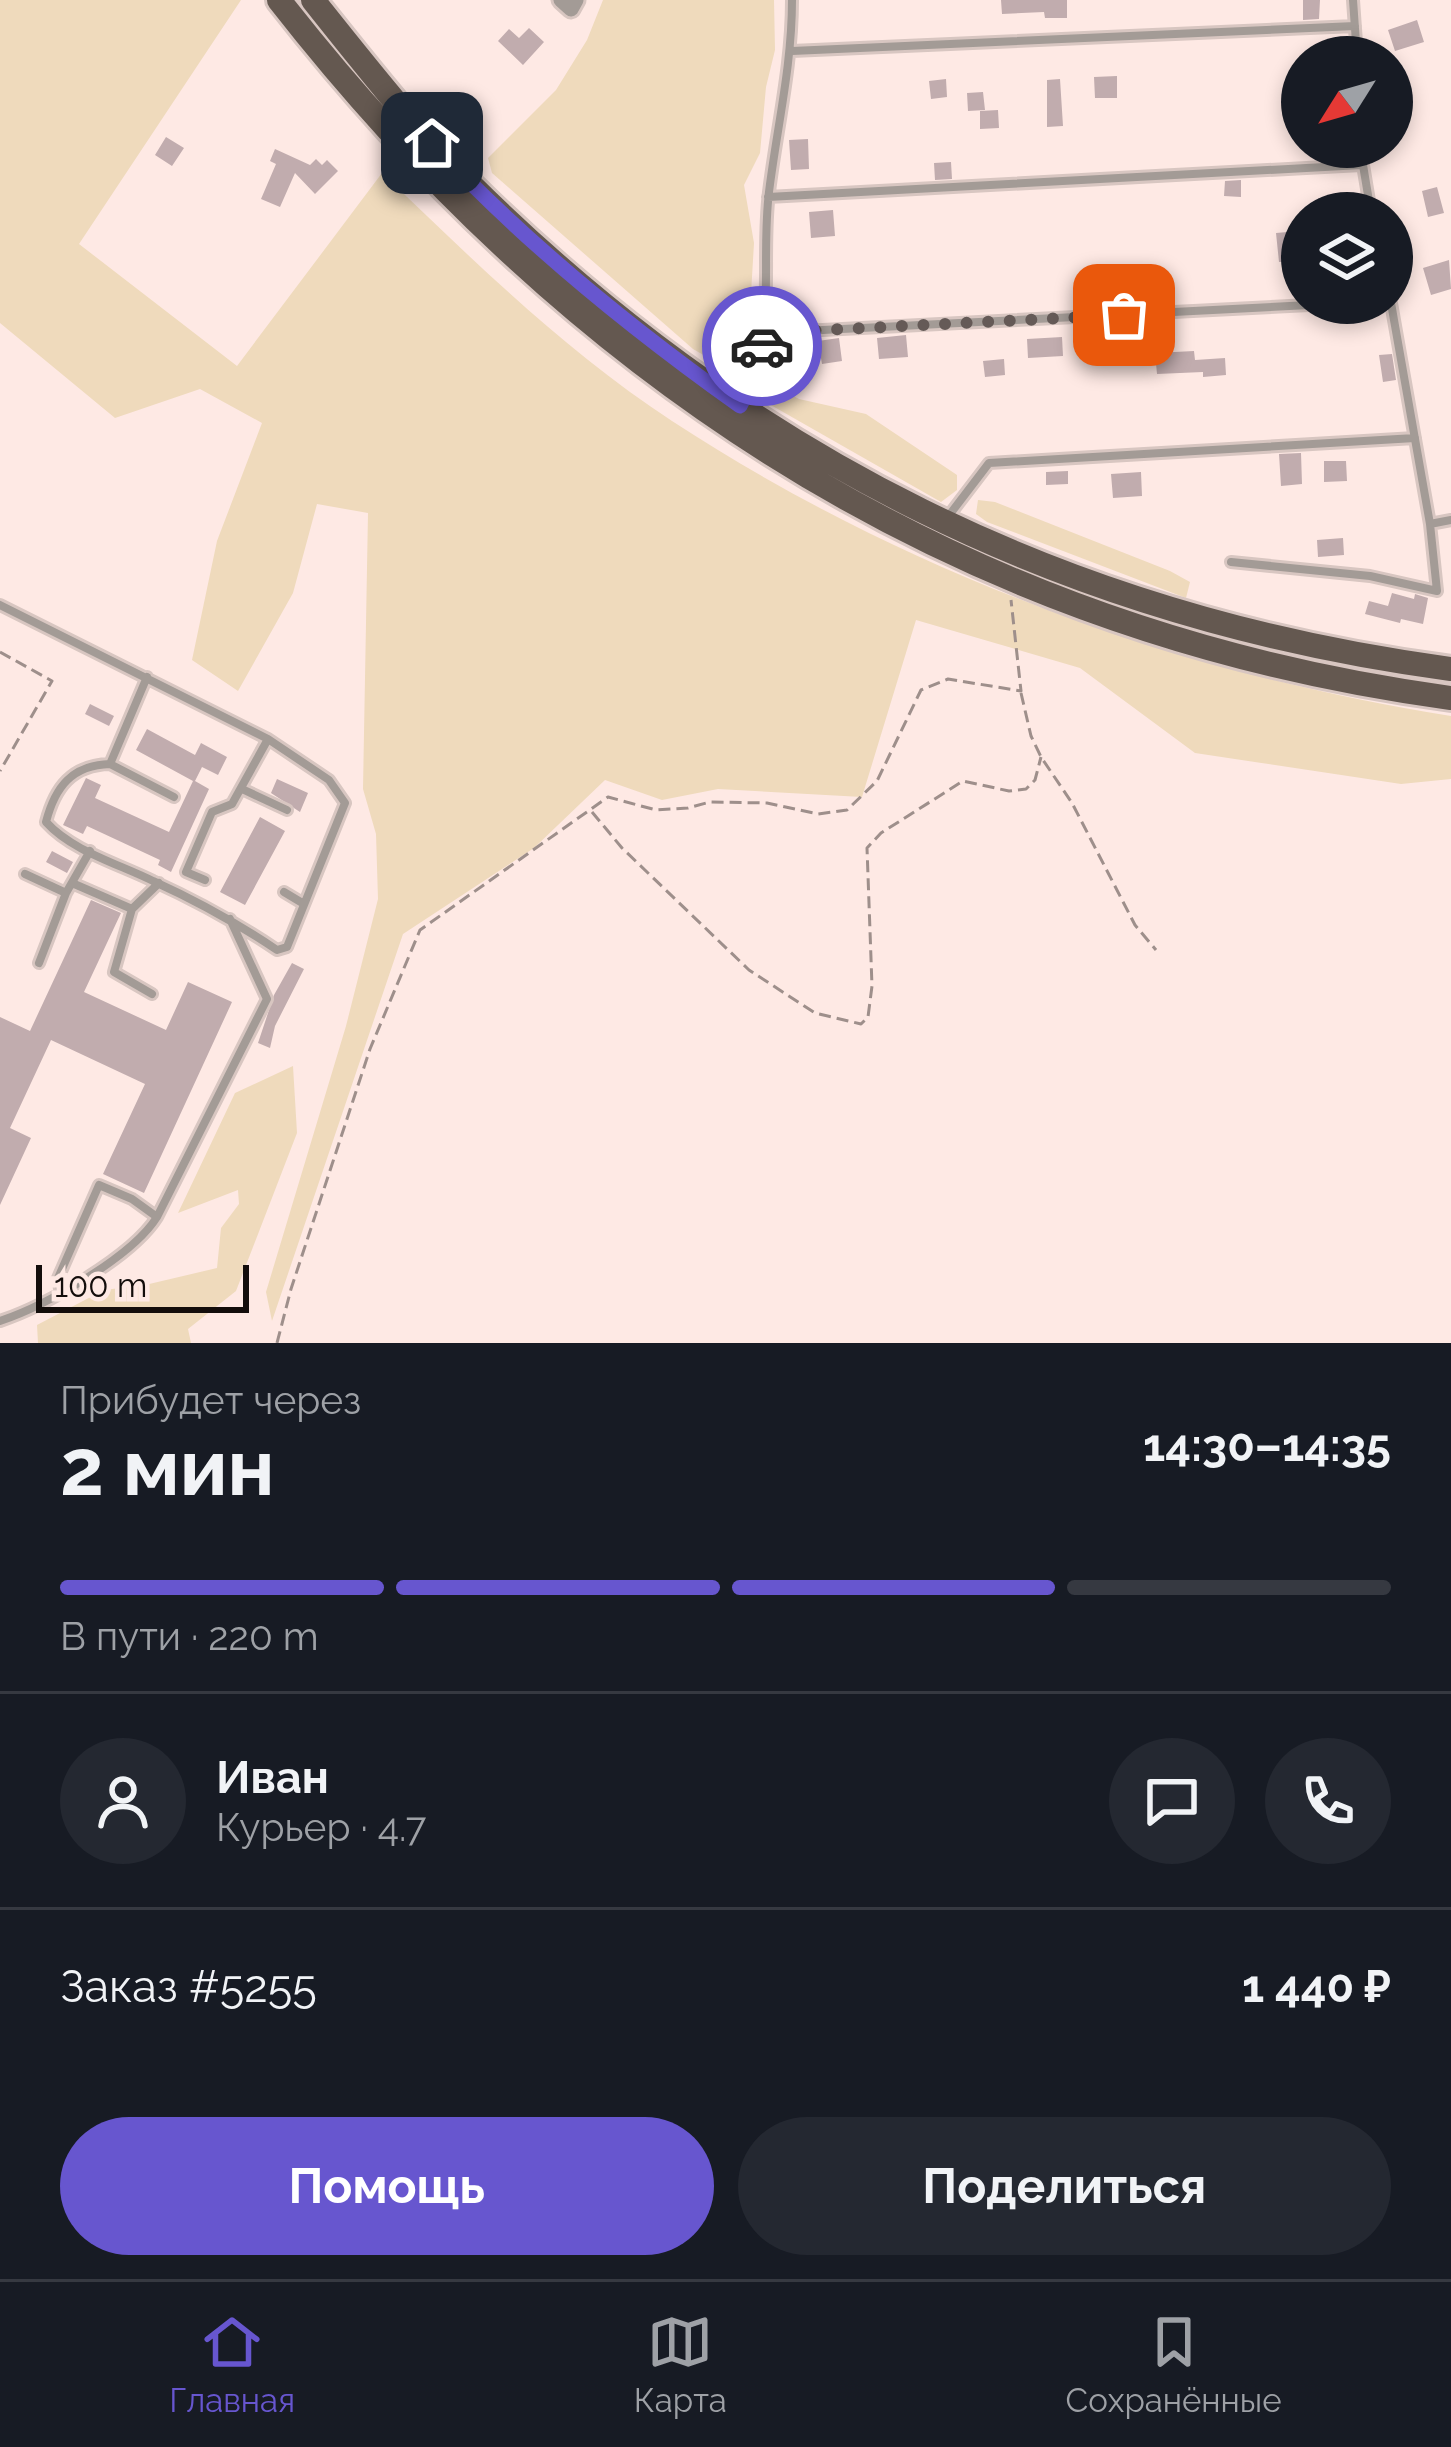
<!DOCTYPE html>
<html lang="ru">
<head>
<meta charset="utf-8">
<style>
  :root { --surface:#171b24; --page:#242831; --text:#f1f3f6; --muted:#9ea1a6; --line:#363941; --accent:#6756cf }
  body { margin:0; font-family:Raleway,sans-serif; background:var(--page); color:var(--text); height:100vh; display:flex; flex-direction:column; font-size:45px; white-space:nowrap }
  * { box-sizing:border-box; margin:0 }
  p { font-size:39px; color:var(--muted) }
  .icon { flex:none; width:66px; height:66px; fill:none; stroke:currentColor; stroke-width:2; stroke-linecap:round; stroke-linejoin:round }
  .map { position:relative; height:1343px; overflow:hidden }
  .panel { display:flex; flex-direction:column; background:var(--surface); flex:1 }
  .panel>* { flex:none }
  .needle { width:78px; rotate:233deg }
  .controls { position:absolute; left:1281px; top:36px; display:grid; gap:24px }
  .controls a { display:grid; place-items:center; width:132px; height:132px; border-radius:50%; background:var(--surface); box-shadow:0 6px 18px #0003; font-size:60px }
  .scale { position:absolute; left:36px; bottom:30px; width:213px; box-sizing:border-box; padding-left:12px; border:6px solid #130d0b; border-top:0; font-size:33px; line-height:42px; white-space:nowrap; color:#130d0b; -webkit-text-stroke:9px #fee9e4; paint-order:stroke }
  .pin { position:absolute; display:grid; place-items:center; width:102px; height:102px; color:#fff; margin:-51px; border-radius:24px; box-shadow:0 6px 18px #0006 }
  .courier { position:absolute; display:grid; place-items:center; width:120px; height:120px; margin:-60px; border:9px solid #6756cf; border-radius:50%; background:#fff; color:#222; box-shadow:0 3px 15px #0007 }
  .head em { font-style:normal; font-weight:700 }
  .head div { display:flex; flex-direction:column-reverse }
  .head { display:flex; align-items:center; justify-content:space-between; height:204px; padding:0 60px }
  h1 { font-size:78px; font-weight:700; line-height:90px }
  .bar { display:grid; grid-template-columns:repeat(4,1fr); gap:18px 12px; align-content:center; height:144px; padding:0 60px }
  .bar i { height:15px; border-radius:9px; background:var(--line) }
  .bar .selected { background:var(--accent) }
  .bar p { grid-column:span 4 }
  .line { display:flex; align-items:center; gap:30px; padding:0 60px; border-top:3px solid var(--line) }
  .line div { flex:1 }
  .round { display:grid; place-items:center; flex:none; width:126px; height:126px; border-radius:63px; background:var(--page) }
  .action { display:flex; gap:24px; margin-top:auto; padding:24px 60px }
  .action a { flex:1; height:138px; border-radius:72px; background:var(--accent); color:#fff; font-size:48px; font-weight:700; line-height:138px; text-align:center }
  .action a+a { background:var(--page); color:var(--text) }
  .dock { display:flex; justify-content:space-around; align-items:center; height:168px; border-top:3px solid var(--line); background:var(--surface); font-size:33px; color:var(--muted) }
  .dock a { display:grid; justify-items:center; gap:6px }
  .dock .selected { color:var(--accent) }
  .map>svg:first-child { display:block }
  .green { fill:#efdabc }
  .building { fill:#c1acae }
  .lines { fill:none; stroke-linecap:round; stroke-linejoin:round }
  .lane-casing { stroke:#d8c6c1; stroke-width:14 }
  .street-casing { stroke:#d8c6c1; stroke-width:21 }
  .primary-casing { stroke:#d8c6c1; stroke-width:30 }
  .path { stroke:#9e8f8b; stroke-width:3; stroke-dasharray:12 6; stroke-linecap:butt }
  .lane { stroke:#a39b96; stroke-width:8 }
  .street { stroke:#a39b96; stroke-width:15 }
  .primary { stroke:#645850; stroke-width:24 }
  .done { stroke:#655a57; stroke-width:12; stroke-dasharray:0 21.6 }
  .route { stroke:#6756cf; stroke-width:15 }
</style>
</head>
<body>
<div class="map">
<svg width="1451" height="1343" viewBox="0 0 1451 1343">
  <rect width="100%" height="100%" fill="#fee9e4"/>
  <path class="green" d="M0,0H241L79,244L237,366L382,173C474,261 565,351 672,421C906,574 1176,672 1451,716V779L1401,784L1195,753L1080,668L916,620L862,797L718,789L662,800L605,780L534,848L403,934L272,1321L266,1292L346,1026L378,899L376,834L363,789L368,513L317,504L293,593L238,691L192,660L217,541L262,423L200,389L115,418L0,323Z
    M603,0H774L775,50L766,87L760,153L744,185L754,243L750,311L730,326L719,364L693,349L492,173L488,158L556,90L587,40Z
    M767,382L799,399L866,414L957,475V490L941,502L762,400L757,384Z
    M978,500L995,502L1170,571L1190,582L1186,598L987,522L976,514Z
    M946,535L1349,664L1451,679V686C1312,664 1189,630 1057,583C1025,571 971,555 946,535Z
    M293,1066L297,1133L253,1247L236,1291L188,1329L191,1343H38L37,1325L104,1290L145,1285L217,1268L221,1228L239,1204L238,1190L178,1213L235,1093Z"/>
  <path class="building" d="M1001,0H1067V18H1045L1044,12L1002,14Z
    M1303,0H1320L1319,19L1303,20Z
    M1417,20L1424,42L1395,51L1388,30Z
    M529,28L544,42L523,65L498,41L509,29L519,38Z
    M1117,76V98H1095L1094,77Z
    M946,79L947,97L931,99L929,81Z
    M1060,79L1063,126L1047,127V80Z
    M983,92L985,110L968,111L967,93Z
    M998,110L999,128L980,129V111Z
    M166,137L184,148L172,166L155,155Z
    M808,139L809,169L791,170L789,140Z
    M275,149L310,165L316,159L322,165L327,160L338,171L315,194L295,173L280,207L261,199L276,164L270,161Z
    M951,162L952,179L935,180L934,163Z
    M1241,180V197L1224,196L1225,181Z
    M1437,187L1444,213L1428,217L1422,191Z
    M1318,198L1340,200L1339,213H1317Z
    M833,210L835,236L811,238L809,212Z
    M1299,231L1302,260L1279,262L1276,233Z
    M1449,260L1451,289L1431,295L1423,268Z
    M777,298H794L795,314L778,315Z
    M906,335L908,357L879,359L877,338Z
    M1062,337L1063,356L1028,358L1027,339Z
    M839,338L842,361L822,364L818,341Z
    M1194,351L1195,360L1225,358L1226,375L1203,377V372L1157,374L1155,353Z
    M1392,354L1396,380L1383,382L1379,355Z
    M1004,359L1005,375L985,377L983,361Z
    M1301,453L1302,484L1281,486L1279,454Z
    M1324,461H1346L1347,481L1324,482Z
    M1068,471V484L1046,485V472Z
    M1141,472L1142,496L1113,498L1111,474Z
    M1343,538L1344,555L1318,557L1317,540Z
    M1392,593L1414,599L1415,594L1428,598L1423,624L1401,619L1400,623L1365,614L1369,601L1388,606Z
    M90,704L114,716L109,726L85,714Z
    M147,729L195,755L201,743L227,757L218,775L202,767L195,781L209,789L171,872L158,865L160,860L87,826L83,834L63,825L86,778L101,785L95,798L169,832L193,781L136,750Z
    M277,779L308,793L300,812L271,793Z
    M260,817L285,831L245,905L220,892Z
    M52,851L73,862L67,873L46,862Z
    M91,900L121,913L84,992L166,1030L188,982L232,1002L144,1193L103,1174L145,1084L51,1040L10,1128L31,1138L0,1205V1017L30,1031Z
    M292,963L304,969L275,1026L270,1048L258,1043L274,995Z"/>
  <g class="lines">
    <defs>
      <path id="lane" d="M1353,0L1357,57
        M792,51L1355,26
        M1360,147L1371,213
        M768,197L1361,165
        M764,333L1348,303
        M743,400C778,332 760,265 769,192C777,127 792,66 792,0
        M947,518L989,463L1415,438
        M1430,524L1451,520
        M1231,562L1370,576L1437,591L1430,524L1391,303
        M0,605L268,739L329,780L345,803L287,947L277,950C237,923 197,901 153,881C119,864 72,851 46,822C55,787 72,765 110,764L147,677
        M110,764L174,797
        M242,789L287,810
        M25,874L66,893
        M205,880L186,872L212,812L232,804L268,739
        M72,883L132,909
        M284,892L304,904
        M39,963L66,893L90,851
        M152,994L114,972L132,909L159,883
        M61,1294L58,1278L99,1185L132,1199L157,1217
        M0,1321C45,1306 132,1257 157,1217L267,999L230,919"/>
      <path id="street" d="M561,0L571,9L576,0"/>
      <path id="primary" d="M279,0C579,384 963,632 1451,698
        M313,0C364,64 415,129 473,187C748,458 1068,618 1451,669"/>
    </defs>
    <use href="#lane" class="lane-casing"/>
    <use href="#street" class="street-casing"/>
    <use href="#primary" class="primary-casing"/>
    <path class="path" d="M0,652L52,681L0,771
      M1021,693L1031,736L1041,757L1072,803L1135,925L1156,950
      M592,812L622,848L749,970L815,1013L861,1024L868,1017L872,986L867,848L881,833L963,781L1009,791L1026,789L1035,780L1041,757
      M277,1343L291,1289L370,1049L420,930L608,797L656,810L688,808L710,802L767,803L818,814L847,810L877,781L921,690L948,679L1021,691L1011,600"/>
    <use href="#lane" class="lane"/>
    <use href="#street" class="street"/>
    <use href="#primary" class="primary"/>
  </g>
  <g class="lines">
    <path class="done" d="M762,346L764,333L1124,315"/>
    <path class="route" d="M432,143C524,242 629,327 740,406L759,370L762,346"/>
  </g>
</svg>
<div class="controls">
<a><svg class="needle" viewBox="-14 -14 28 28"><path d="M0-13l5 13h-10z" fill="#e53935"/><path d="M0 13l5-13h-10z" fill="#9ea1a6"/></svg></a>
<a><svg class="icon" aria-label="layers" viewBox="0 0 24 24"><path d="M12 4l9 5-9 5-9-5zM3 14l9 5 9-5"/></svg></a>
</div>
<div class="scale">100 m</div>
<div class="pin" style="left:1124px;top:315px;background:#ea580c"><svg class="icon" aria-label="bag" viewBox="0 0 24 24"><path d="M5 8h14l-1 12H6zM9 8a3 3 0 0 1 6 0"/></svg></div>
<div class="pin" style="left:432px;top:143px;background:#1f2937"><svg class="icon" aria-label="home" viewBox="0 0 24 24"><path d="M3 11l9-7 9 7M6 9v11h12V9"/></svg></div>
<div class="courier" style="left:762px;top:346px"><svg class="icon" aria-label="car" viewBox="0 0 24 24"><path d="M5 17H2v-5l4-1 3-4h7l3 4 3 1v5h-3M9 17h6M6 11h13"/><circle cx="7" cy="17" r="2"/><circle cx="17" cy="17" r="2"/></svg></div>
</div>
<section class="panel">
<div class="head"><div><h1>2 мин</h1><p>Прибудет через</p></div><em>14:30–14:35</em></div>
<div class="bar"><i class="selected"></i><i class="selected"></i><i class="selected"></i><i></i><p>В пути · 220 m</p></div>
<div class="line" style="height:216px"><a class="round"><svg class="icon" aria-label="person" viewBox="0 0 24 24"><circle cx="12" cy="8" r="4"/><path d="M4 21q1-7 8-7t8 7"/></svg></a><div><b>Иван</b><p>Курьер · 4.7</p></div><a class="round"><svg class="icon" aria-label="chat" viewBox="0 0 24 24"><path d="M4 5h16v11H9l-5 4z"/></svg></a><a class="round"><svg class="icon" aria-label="phone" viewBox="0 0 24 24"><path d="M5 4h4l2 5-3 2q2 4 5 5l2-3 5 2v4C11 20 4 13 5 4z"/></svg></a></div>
<div class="line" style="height:156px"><div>Заказ #5255</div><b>1 440 ₽</b></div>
<div class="action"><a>Помощь</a><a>Поделиться</a></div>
</section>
<nav class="dock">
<a class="selected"><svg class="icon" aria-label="home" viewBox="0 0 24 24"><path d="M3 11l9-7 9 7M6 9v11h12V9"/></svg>Главная</a>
<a><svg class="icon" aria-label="map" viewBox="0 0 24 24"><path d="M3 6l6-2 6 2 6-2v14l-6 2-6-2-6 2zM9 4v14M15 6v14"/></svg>Карта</a>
<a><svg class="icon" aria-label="saved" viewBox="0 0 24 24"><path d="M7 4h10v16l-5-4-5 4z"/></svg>Сохранённые</a>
</nav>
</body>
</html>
